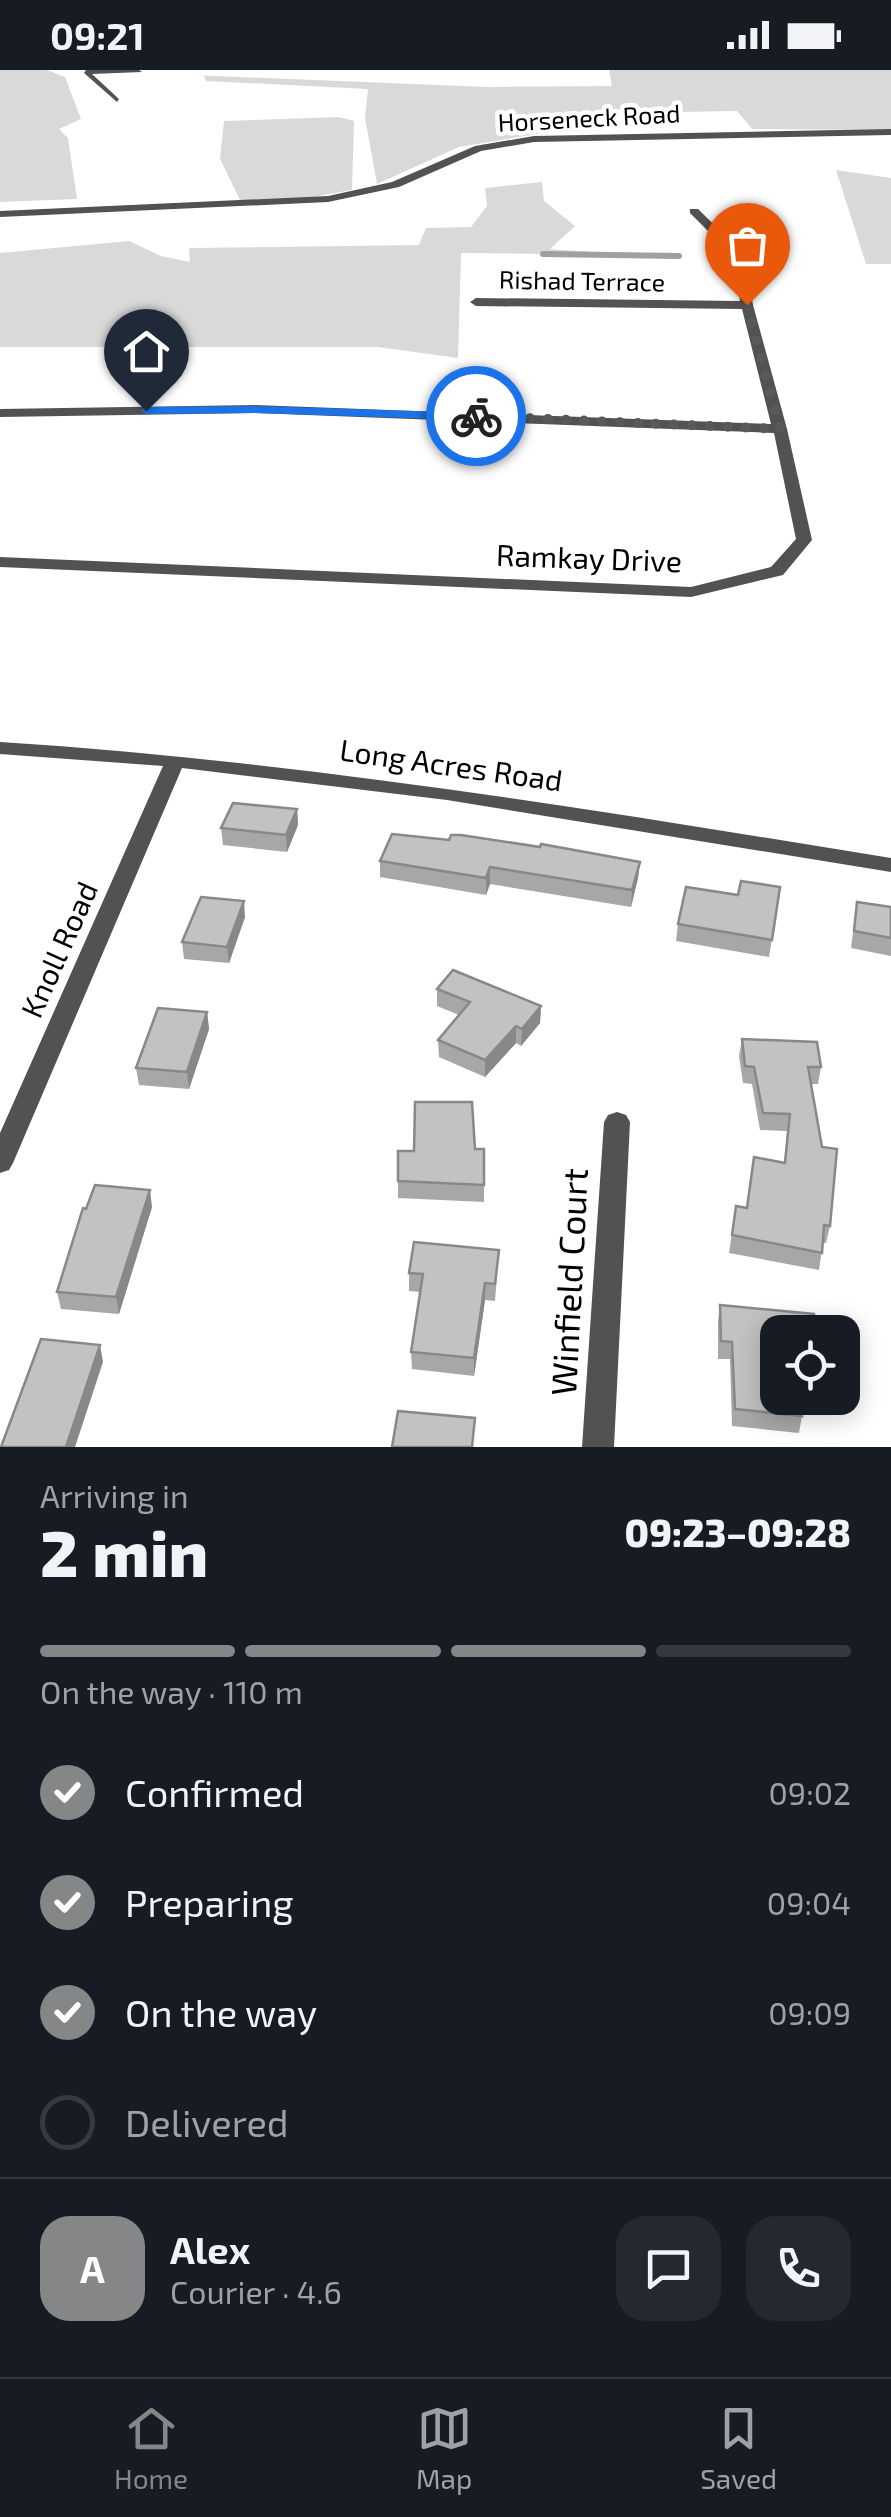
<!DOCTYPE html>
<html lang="en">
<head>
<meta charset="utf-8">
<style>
  :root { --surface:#171b24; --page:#242831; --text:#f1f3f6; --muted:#9ea1a6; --line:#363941; --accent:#858687 }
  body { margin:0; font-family:"Exo 2",sans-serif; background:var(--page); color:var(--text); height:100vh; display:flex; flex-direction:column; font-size:38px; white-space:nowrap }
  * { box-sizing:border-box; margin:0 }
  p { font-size:32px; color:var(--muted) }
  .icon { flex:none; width:55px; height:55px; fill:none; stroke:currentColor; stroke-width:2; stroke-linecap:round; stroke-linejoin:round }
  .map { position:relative; height:1377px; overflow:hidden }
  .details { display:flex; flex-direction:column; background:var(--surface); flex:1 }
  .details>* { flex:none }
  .buttons { position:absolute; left:760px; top:1245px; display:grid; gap:20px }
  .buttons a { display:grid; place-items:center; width:100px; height:100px; border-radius:20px; background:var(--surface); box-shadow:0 5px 25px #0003; font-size:50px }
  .pin { position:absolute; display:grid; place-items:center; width:85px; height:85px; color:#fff; margin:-102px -42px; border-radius:50% 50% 50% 0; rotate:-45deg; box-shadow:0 0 10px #0007 }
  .pin .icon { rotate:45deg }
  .courier { position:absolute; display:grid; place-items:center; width:100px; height:100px; margin:-50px; border:8px solid #1a73e8; border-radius:50%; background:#fff; color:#222; box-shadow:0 2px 12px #0007 }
  .headline em { font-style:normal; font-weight:800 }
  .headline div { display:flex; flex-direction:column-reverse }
  .headline { display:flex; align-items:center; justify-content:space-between; height:170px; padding:0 40px }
  h1 { font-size:65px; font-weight:800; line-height:75px }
  .bar { display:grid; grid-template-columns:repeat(4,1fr); gap:15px 10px; align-content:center; height:120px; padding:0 40px }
  .bar i { height:12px; border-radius:8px; background:var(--line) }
  .bar .selected { background:var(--accent) }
  .bar p { grid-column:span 4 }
  .line { display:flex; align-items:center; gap:25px; padding:0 40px; border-top:2px solid var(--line) }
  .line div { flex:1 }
  .round { display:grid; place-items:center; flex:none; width:105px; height:105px; border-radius:30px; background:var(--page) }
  ol { padding:0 40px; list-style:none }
  li { display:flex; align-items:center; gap:30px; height:110px }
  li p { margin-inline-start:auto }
  li .icon { padding:10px; border-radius:50%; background:var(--accent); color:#fff; stroke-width:4 }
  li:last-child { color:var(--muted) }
  li i { width:55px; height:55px; border:5px solid var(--line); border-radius:50% }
  .status { display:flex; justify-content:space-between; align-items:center; height:70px; padding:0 50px; background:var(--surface); direction:ltr }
  .status svg { height:28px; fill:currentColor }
  .dock { display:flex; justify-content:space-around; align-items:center; height:140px; border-top:2px solid var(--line); background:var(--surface); font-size:28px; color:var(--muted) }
  .dock a { display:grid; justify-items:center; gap:5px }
  .dock .selected { color:var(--accent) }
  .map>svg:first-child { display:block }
  .green { fill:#d9d9d9 }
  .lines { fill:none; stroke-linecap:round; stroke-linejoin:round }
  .stream { stroke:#a0a0a0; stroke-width:6 }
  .service { fill:#525252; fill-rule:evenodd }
  .minor { fill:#525252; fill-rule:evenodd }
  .tertiary { fill:#525252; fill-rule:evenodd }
  .wall { fill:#a7a7a7 }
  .shaded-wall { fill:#888 }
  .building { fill:#c2c2c2; stroke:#888; stroke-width:2.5 }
  .route { fill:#1a73e8 }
  .done { stroke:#595959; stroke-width:10; stroke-dasharray:0 18 }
  .labels { text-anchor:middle; stroke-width:9; stroke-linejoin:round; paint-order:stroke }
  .far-street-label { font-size:25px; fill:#000; stroke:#fff }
  .street-label { font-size:30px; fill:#000; stroke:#fff }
  .near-street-label { font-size:35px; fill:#000; stroke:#fff }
</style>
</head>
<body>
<div class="status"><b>09:21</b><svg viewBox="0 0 49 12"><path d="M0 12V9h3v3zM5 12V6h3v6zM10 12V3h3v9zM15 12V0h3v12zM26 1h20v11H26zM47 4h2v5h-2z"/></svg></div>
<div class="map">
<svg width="891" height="1377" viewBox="0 0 891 1377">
  <rect width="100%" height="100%" fill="#fff"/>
  <path class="green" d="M0,0H47L65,7L81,49L59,59L68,68L77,129L0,132Z
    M609,0H891V60L752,59L737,41L559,44L549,62L459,77L377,114L365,48L368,19L206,11L204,6L191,5L487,17L612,16Z
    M339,47L354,51L352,120L307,128L241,132L220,89L224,51Z
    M836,100L891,108V194H866Z
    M542,112L544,131L575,156L550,179L634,185L461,183L458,288L378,277H0V183L129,171L161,186L190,192L189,178L419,175L426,158L471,157L487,136L485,118Z"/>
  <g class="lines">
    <path class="stream" d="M543,184L679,186"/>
    <path class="service" d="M86,0H139L142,2L92,4L119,29L117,32L84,3Z"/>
    <path class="minor" d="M690,139H698L745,185L753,235L787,359L812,470L783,505L691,527L0,497V487L691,517L771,497L796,469L774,363L255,343L0,347V339L255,335L771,354L742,239L476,236L470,232L476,228L740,231L733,186L690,143Z
      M0,672C300,691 595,740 891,788V802L447,730L182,698L13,1093L9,1100L0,1103V1063L163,696L0,684Z
      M617,1042L626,1045L630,1052L614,1377H582L604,1052L608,1045Z"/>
    <path class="tertiary" d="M891,59V65L534,72L481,81L399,117L328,132L0,147V141L328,126L392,112L475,76L534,66Z"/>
  </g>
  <path class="wall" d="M297,739L298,755L287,782L223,775L221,758Z
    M380,791L640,792L638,808L631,837L490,814L486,825L380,807Z
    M780,817L769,887L676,871L678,854L738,825Z
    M857,832L891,837V886L851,878Z
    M245,847L229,893L184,889L182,872Z
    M437,919L541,936L540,953L521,976L516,973L485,1007L439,987L438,970L459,945L437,936Z
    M207,942L209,959L189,1019L139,1015L136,998Z
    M742,969L821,997L818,1014H811L830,1156L826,1173H823L819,1200L729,1183L736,1136L747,1138L784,1093L787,1061L760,1060L752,1014L743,1013L739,986Z
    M475,1079H484V1132L398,1128V1111Z
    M152,1137L119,1244L61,1239L57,1222L86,1139Z
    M499,1180L495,1231L485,1230L474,1306L412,1299L411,1282L420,1222L409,1221V1203Z
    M720,1235L778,1262L802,1346L799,1363L732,1356L730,1289H718V1252Z"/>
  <path class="shaded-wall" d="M297,739L298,755L287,782L286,765Z
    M640,792L638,808L631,837L632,820Z
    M490,797V814L486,825V808Z
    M244,831L245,847L229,893L227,877Z
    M541,936L540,953L521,976L522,959Z
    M207,942L209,959L189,1019L187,1002Z
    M516,956V973L485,1007V990Z
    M150,1120L152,1137L119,1244L116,1227Z
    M485,1213V1230L474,1306V1288Z
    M100,1275L103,1292L75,1377H66Z"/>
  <path class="building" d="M233,733L297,739L286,765L221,758Z
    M392,764L449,770L451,765H461L540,777L541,774L640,792L632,820L490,797L486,808L380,791Z
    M741,811L780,817L772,870L678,854L686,817L738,825Z
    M201,827L244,831L227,877L182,872Z
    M857,832L891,837V868L854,861Z
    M453,900L541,936L522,959L516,956L485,990L438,970L470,932L437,919Z
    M158,938L207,942L187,1002L136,998Z
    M742,969L817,972L821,997H808L822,1077L837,1079L830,1156L824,1155L822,1183L732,1165L736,1136L747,1138L754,1087L785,1093L790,1044L763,1043L754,997L745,996Z
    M415,1032H472L475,1079H484V1115L398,1111V1081H414Z
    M95,1115L150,1120L116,1227L57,1222L83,1138L86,1139Z
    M414,1172L499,1180L495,1214L485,1213L474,1288L411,1282L423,1204L409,1203Z
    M720,1235L814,1244L816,1262H778V1328H801L802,1346L735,1339L732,1272L721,1271Z
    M41,1269L100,1275L66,1377H1Z
    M398,1341L475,1348L472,1377H392Z"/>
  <path class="route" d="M255,336L476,343L482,346L476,350L255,343L146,344L140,341L146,337Z"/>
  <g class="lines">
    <path class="done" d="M476,346L780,359L747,235"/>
  </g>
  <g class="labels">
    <g class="far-street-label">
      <text transform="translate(589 48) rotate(-3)" y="9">Horseneck Road</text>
      <text transform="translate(582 211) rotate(1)" y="9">Rishad Terrace</text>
    </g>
    <g class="street-label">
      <text transform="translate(589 489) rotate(2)" y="10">Ramkay Drive</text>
      <text transform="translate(451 696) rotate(8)" y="10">Long Acres Road</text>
      <text transform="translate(60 880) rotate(-66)" y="10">Knoll Road</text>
    </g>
    <g class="near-street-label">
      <text transform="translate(570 1212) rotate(-87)" y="12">Winfield Court</text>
    </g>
  </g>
</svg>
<div class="buttons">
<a><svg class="icon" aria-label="locate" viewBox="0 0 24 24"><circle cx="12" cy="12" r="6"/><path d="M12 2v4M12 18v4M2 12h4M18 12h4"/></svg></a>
</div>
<div class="pin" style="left:747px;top:235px;background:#ea580c"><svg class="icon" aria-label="bag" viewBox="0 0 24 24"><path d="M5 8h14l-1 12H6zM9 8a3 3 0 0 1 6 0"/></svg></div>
<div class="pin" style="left:146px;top:341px;background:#1f2937"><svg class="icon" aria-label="home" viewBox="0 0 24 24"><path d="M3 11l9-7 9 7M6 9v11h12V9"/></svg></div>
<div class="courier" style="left:476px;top:346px"><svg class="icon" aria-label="bike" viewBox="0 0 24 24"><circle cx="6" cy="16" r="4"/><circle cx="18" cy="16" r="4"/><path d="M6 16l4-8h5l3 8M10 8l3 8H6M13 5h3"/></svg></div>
</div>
<section class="details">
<div class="headline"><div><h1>2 min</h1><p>Arriving in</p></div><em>09:23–09:28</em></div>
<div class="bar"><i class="selected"></i><i class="selected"></i><i class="selected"></i><i></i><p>On the way · 110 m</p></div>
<ol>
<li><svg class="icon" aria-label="check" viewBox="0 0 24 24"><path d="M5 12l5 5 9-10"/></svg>Confirmed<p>09:02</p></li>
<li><svg class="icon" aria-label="check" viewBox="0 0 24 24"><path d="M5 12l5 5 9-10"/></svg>Preparing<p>09:04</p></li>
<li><svg class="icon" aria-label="check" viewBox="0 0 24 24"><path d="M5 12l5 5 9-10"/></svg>On the way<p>09:09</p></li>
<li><i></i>Delivered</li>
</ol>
<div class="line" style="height:180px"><b class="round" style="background:var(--accent);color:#fff">A</b><div><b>Alex</b><p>Courier · 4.6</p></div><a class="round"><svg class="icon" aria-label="chat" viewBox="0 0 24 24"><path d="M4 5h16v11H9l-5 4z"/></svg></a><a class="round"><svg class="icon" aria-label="phone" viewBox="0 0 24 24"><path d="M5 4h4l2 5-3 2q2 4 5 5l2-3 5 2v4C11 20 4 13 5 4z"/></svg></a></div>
</section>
<nav class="dock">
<a class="selected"><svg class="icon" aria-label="home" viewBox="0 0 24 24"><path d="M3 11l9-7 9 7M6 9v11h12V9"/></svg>Home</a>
<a><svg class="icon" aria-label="map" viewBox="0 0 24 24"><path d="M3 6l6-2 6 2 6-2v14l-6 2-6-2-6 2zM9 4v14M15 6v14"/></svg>Map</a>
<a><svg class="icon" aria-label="saved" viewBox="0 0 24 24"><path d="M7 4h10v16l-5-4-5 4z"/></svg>Saved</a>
</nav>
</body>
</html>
